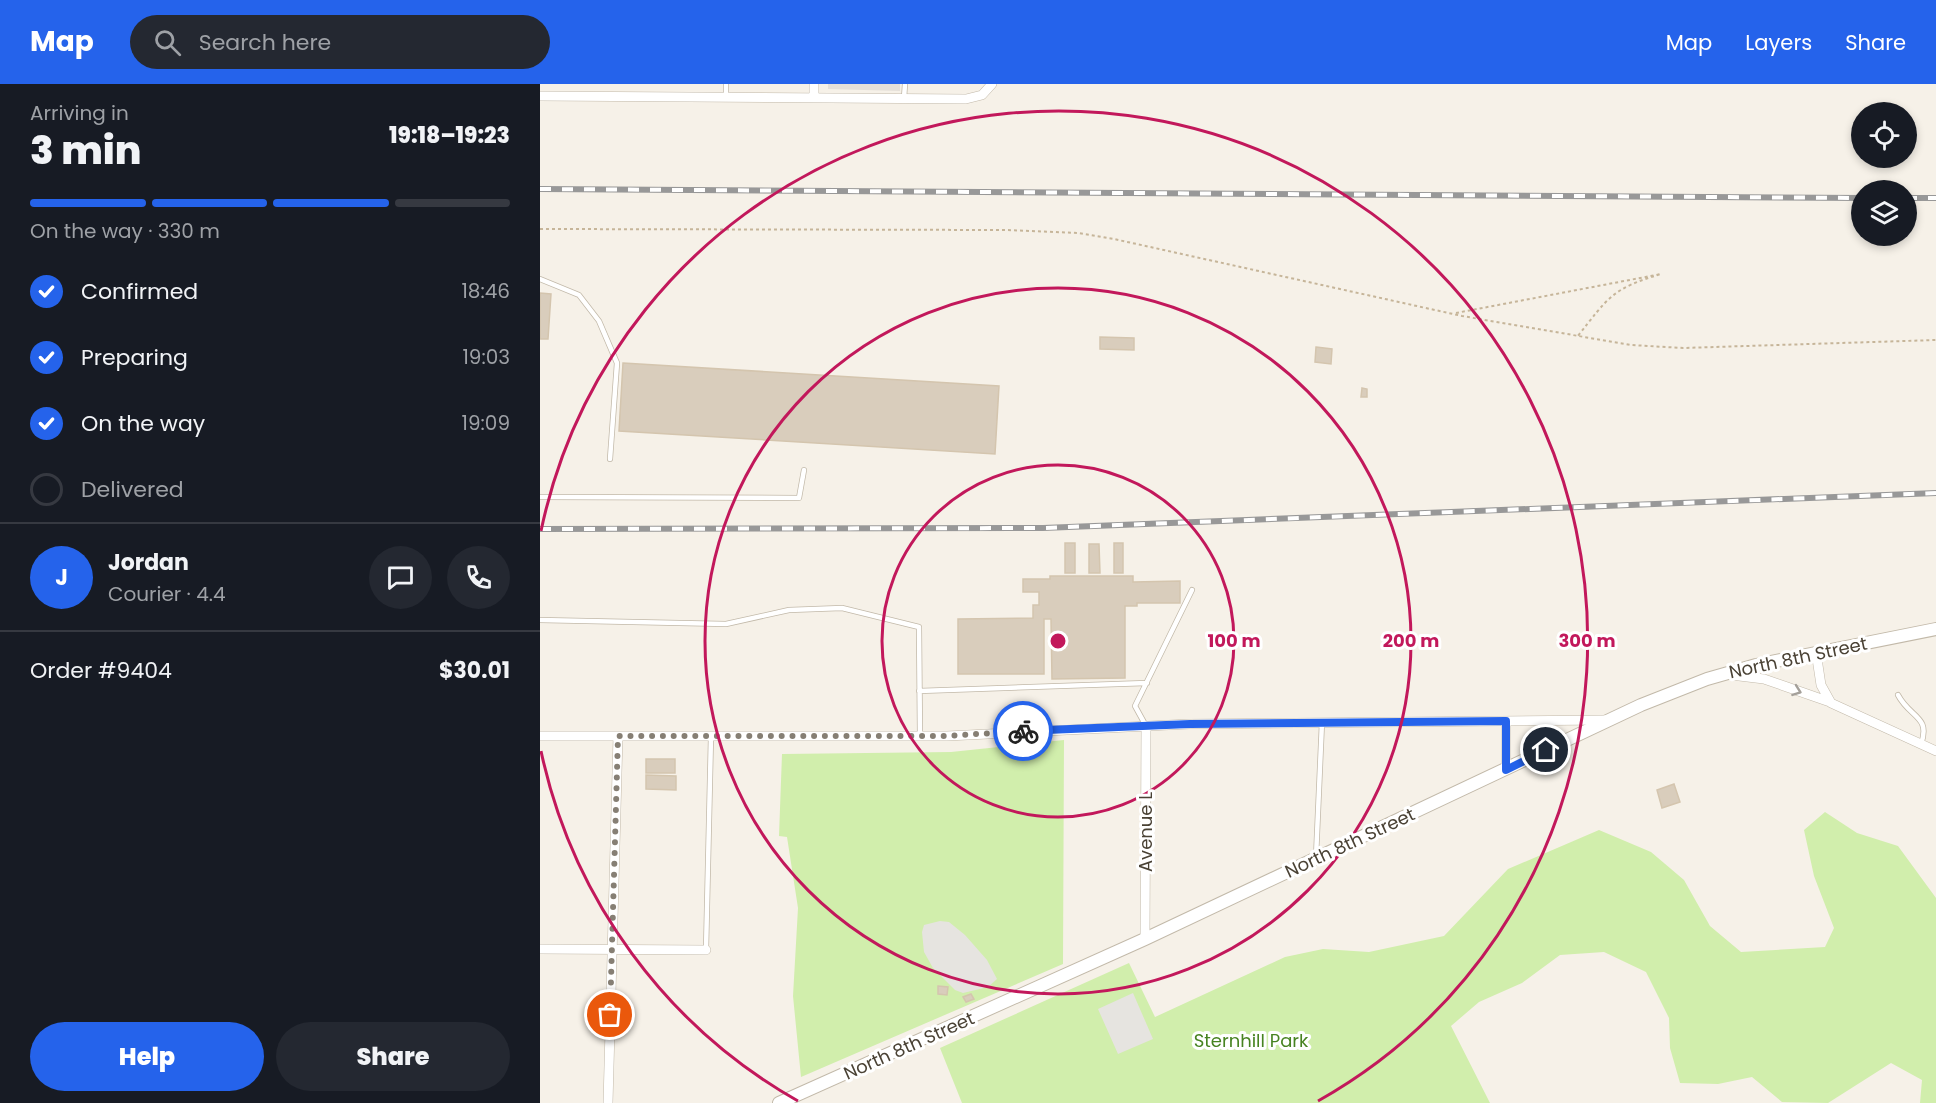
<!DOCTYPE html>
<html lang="en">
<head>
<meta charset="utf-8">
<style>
  :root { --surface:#171b24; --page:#242831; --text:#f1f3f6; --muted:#9ea1a6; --line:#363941; --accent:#2563eb }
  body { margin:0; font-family:Poppins,sans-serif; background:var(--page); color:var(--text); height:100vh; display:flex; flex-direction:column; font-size:22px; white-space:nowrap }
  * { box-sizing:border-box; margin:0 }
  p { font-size:20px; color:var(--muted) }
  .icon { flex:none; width:33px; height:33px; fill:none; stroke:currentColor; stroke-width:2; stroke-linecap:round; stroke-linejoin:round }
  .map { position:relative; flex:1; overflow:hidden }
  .details { display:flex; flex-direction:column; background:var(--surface); width:540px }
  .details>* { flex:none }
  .controls { position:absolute; left:1311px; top:18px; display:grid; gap:12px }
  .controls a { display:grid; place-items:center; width:66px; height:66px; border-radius:50%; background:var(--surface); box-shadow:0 3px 9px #0003; font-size:30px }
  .pin { position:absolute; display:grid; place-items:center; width:51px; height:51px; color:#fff; margin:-26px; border:3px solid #fff; border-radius:50%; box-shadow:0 2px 6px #0007 }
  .courier { position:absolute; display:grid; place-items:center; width:60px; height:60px; margin:-30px; border:4px solid #2563eb; border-radius:50%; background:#fff; color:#222; box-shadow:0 2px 8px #0007 }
  .overview em { font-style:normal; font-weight:800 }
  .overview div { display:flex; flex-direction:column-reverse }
  .overview { display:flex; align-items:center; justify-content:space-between; height:102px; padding:0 30px }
  h1 { font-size:39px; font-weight:800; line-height:45px }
  .bar { display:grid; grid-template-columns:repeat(4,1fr); gap:9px 6px; align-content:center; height:72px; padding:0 30px }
  .bar i { height:8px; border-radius:4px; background:var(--line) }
  .bar .active { background:var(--accent) }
  .bar p { grid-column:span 4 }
  .line { display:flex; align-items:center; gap:15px; padding:0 30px; border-top:2px solid var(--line) }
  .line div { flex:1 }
  .round { display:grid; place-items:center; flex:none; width:63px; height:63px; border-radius:32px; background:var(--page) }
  ol { padding:0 30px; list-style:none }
  li { display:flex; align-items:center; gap:18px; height:66px }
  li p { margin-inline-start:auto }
  li .icon { padding:6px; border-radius:50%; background:var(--accent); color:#fff; stroke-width:4 }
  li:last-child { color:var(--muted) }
  li i { width:33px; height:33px; border:3px solid var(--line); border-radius:50% }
  .action { display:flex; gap:12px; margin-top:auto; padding:12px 30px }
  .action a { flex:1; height:69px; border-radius:36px; background:var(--accent); color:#fff; font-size:24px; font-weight:800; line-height:69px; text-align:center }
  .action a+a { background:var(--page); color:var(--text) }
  header { display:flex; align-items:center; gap:36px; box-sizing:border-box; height:84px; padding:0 30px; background:var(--accent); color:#fff }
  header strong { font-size:28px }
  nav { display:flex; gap:33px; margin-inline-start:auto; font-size:21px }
  .search { width:420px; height:54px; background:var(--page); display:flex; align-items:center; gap:15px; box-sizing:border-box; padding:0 21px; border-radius:33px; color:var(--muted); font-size:22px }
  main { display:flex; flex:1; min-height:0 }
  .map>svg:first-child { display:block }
  .industrial { fill:#e5e0d9 }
  .green { fill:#d1eeac }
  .parking { fill:#e6e4e0 }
  .building { fill:#d9cdbc; stroke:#d4c5ae; stroke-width:1.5 }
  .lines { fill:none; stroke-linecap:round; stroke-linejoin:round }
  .service-casing { stroke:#c2b9a9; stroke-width:6 }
  .minor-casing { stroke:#c2b9a9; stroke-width:10 }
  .tertiary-casing { stroke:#c2b9a9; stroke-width:14 }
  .path { stroke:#c6b599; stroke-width:2; stroke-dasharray:3 3; stroke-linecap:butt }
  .service { stroke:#fff; stroke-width:4.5 }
  .minor { stroke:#fff; stroke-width:9 }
  .tertiary { stroke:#fff; stroke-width:12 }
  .rail-casing { stroke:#989898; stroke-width:6 }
  .rail { stroke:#fff; stroke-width:4; stroke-dasharray:11; stroke-linecap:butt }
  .oneway { stroke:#a4a09a }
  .done { stroke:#867f74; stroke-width:6; stroke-dasharray:0 10.8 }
  .route { stroke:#2563eb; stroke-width:8 }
  .ring { fill:none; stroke:#c2185b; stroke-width:3 }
  .labels { text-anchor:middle; stroke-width:6; stroke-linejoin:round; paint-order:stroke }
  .street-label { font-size:18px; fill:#4a4235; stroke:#fff }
  .park-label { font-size:18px; fill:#478321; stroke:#fff }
  .centre { fill:#c2185b; stroke:#fff; stroke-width:3 }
  .ring-label { font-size:18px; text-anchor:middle; font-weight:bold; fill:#c2185b; stroke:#fff; stroke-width:6; stroke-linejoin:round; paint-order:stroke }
</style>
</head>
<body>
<header>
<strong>Map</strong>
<div class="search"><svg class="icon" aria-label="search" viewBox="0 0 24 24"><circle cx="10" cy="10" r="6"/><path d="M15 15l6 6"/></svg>Search here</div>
<nav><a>Map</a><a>Layers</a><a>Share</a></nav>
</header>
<main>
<section class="details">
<div class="overview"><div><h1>3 min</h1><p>Arriving in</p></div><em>19:18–19:23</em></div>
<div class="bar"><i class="active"></i><i class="active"></i><i class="active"></i><i></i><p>On the way · 330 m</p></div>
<ol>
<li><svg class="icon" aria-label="check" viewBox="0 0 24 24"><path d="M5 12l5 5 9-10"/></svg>Confirmed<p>18:46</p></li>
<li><svg class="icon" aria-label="check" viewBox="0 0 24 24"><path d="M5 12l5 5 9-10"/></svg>Preparing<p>19:03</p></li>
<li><svg class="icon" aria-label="check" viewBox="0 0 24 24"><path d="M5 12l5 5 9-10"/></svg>On the way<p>19:09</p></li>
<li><i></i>Delivered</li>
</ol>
<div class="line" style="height:108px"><b class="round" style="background:var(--accent);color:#fff">J</b><div><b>Jordan</b><p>Courier · 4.4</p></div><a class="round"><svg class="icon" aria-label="chat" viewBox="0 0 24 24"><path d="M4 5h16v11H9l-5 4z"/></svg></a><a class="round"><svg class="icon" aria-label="phone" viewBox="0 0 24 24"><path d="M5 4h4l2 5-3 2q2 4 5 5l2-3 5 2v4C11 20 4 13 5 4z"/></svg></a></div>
<div class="line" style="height:78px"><div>Order #9404</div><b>$30.01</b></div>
<div class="action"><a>Help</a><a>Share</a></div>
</section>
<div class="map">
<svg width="1396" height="1019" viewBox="0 0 1396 1019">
  <rect width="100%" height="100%" fill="#f6f1e8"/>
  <path class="industrial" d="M288,0H360V7L288,5Z"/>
  <path class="green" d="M524,656L523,880L261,993L253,912L258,824L247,753L239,752L242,670L411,668Z
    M1285,728L1317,749L1358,762L1396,814V1019H1380L1382,996L1351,979L1288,1019L1242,1018L1212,993L1178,1000L1140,999L1130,964L1129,934L1106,888L1064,868L1020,871L982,899L939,918L911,942L950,1019H422L400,964L589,879L615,933L745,873L783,865L829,868L904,852L968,785L1059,746L1111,768L1144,796L1170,842L1201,868L1285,863L1294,844L1274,792L1264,746Z"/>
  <path class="parking" d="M400,837L409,838L425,851L447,876L457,895L448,903L423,909L415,906L393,884L384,868L382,848L384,841Z
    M593,909L613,955L578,970L558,925Z"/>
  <path class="building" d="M0,209L11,210L8,255H0Z
    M560,253L594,254V266L560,265Z
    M776,263L792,265L791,280L775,278Z
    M83,279L459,302L455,370L79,347Z
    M822,304L827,305V313H821Z
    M525,459H535V489H525Z
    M574,459H583V489H574Z
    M549,460H559L560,489H549Z
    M510,492H593V498L640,497V519H597V522H585V594L512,595L511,535H504V590H418V535L493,534V521H499V508H483V495H510Z
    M106,675H135V689H106Z
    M106,691L136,692V706L106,705Z
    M1134,700L1140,718L1122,724L1117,706Z
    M398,902L408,903L407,911L398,910Z
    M431,910L434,915L426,918L423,913Z"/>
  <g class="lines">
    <defs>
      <path id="service" d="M186,0V12
        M364,14L365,0
        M0,195L39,211L59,237L77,279L70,375
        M0,413L259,414L264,386
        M0,536L186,540L249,526L302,524L379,543L380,653
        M379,607L607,599
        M1358,611C1370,634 1391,632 1381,660
        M606,642L595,622L652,506
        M776,773L782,638
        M166,866L171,652"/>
      <path id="minor" d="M274,0V13
        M0,12L426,15L442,11L452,0
        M1276,568L1281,601L1291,619L1396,667
        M1191,591L1224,595L1290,618
        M966,637V686
        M0,652H407L649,640L1065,636
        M605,855L606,642
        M0,865L166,866
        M68,1019L78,652"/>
      <path id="tertiary" d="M239,1019L605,855L1101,621L1167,595L1216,581L1396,545"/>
    </defs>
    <use href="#service" class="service-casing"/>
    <use href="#minor" class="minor-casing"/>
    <use href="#tertiary" class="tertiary-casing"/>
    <path class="path" d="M0,145L468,146L539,149L574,155L922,232L1091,261L1143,264L1396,256
      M916,229L1121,190C1071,205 1069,213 1037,253"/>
    <use href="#service" class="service"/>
    <use href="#minor" class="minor"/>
    <use href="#tertiary" class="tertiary"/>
    <defs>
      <path id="rail" d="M0,105L1322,114
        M1366,114H1396
        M0,445L503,444L1396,409"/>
    </defs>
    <use href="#rail" class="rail-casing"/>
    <use href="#rail" class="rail"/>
  </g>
  <defs><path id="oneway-chevron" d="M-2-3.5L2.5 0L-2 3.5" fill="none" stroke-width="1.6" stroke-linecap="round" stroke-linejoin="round" transform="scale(1.5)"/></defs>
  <use class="oneway" href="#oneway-chevron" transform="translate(1257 607) rotate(20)"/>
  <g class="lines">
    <path class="done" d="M70,931L78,652H407L483,647"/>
    <path class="route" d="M483,647L650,640L966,637V686L1006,666"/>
  </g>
  <g class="ring">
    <circle cx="518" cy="557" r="176"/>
    <circle cx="518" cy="557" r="353"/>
    <path d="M258 1017A529 529 0 0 1 1 667M1 447A529 529 0 1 1 778 1017"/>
  </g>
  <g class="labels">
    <g class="street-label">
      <text transform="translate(1258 574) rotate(-12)" y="6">North 8th Street</text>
      <text transform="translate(606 748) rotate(-90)" y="6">Avenue L</text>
      <text transform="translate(810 759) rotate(-25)" y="6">North 8th Street</text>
      <text transform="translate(369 962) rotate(-24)" y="6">North 8th Street</text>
    </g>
    <g class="park-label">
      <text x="711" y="963">Sternhill Park</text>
    </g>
  </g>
  <circle cx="518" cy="557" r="9" class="centre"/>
  <g class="ring-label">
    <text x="694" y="563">100 m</text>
    <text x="871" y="563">200 m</text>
    <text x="1047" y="563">300 m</text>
  </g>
</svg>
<div class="controls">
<a><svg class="icon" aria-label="locate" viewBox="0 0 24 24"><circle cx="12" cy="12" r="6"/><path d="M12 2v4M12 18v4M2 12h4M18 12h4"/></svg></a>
<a><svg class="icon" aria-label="layers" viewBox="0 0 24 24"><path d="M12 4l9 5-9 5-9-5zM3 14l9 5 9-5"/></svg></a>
</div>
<div class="pin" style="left:70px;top:931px;background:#ea580c"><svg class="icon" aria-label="bag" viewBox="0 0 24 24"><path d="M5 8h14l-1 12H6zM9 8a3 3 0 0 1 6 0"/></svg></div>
<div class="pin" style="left:1006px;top:666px;background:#1f2937"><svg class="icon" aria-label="home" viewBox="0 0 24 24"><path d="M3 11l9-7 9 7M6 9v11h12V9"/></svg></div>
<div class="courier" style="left:483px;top:647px"><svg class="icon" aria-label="bike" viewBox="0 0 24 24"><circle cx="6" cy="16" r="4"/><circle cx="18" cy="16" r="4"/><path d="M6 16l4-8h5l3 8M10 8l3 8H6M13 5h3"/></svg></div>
</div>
</main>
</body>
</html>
